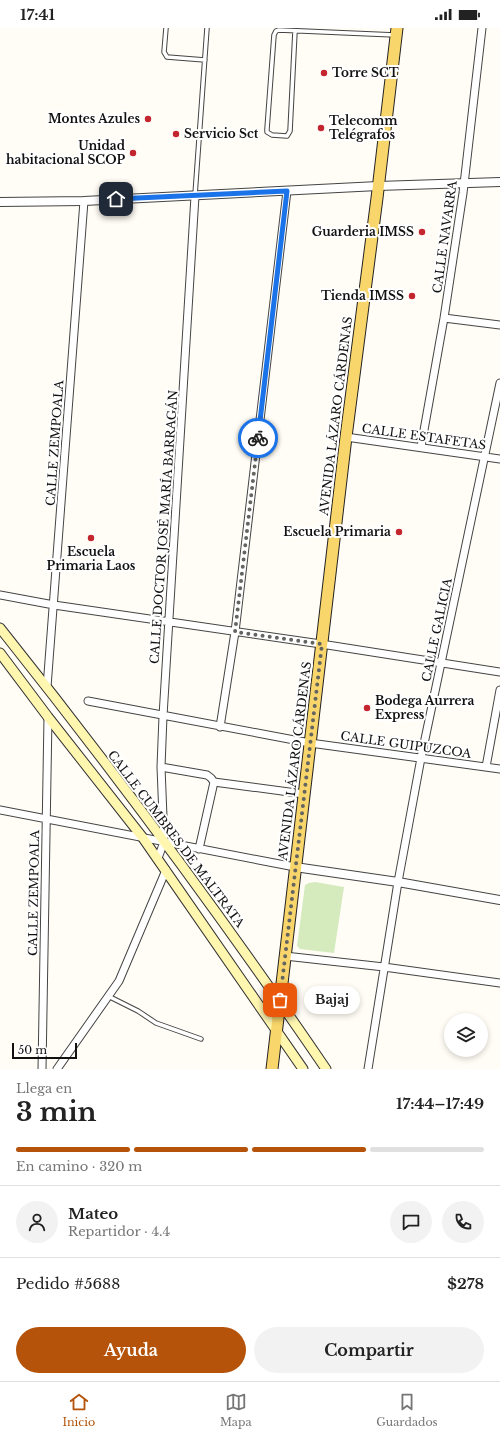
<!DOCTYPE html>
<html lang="es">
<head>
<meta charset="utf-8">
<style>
  :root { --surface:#fff; --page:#f2f2f2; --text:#222; --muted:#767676; --line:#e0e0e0; --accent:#b45309 }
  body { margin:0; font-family:"Libre Baskerville",serif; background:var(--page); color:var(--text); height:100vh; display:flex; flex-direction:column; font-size:15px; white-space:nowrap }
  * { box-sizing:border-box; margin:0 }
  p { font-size:13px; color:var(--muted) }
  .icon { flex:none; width:22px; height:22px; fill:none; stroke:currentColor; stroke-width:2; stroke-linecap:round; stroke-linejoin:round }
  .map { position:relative; height:1041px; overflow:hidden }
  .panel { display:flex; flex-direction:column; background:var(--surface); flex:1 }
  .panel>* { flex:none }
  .tools { position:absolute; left:444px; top:985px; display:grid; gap:8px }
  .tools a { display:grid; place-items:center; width:44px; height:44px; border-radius:50%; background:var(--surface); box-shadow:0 2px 6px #0003; font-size:20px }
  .scale { position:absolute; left:12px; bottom:10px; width:65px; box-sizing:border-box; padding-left:4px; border:2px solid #111; border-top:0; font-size:11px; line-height:14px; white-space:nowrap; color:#111; -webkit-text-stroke:3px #fff; paint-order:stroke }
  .pin { position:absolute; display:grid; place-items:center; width:34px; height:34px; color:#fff; margin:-17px; border-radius:8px; box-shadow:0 2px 6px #0006 }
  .courier { position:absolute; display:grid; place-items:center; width:40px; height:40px; margin:-20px; border:3px solid #1a73e8; border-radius:50%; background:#fff; color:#222; box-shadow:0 1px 5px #0007 }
  .bubble { position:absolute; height:28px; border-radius:14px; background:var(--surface); box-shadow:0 2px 6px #0003; font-size:13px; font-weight:700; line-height:28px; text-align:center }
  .overview em { font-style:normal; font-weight:700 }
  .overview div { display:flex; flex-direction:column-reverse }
  .overview { display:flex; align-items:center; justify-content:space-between; height:68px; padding:0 16px }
  h1 { font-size:26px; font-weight:700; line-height:30px }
  .bar { display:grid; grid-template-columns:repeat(4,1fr); gap:6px 4px; align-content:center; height:48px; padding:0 16px }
  .bar i { height:5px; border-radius:3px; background:var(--line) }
  .bar .active { background:var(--accent) }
  .bar p { grid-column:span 4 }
  .line { display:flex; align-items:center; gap:10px; padding:0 16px; border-top:1px solid var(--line) }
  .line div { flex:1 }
  .round { display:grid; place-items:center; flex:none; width:42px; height:42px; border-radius:21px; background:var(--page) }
  .cta { display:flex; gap:8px; margin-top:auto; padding:8px 16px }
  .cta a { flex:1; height:46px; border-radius:24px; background:var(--accent); color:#fff; font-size:16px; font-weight:700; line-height:46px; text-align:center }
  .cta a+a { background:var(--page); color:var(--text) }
  .status { display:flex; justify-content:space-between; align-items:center; height:28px; padding:0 20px; background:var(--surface); direction:ltr }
  .status svg { height:11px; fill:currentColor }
  .menu { display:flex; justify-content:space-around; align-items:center; height:56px; border-top:1px solid var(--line); background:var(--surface); font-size:11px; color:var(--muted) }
  .menu a { display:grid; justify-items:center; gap:2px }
  .menu .active { color:var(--accent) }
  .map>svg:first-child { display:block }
  .green { fill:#d5ebbd }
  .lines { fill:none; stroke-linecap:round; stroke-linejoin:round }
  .service-casing { stroke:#444; stroke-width:5.5 }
  .minor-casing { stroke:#444; stroke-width:9 }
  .tertiary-casing { stroke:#444; stroke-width:10 }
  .secondary-casing { stroke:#333; stroke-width:11 }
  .primary-casing { stroke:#222; stroke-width:13 }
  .service { stroke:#fff; stroke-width:3.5 }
  .minor { stroke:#fff; stroke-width:7 }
  .tertiary { stroke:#fff; stroke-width:8 }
  .secondary { stroke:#fff6b0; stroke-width:9 }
  .primary { stroke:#f9d66b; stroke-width:11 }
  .done { stroke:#646461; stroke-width:4; stroke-dasharray:0 7.2 }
  .route { stroke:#1a73e8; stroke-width:5 }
  .poi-dot { fill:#c4262e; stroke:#fff; stroke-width:1.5 }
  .labels { text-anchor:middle; stroke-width:4; stroke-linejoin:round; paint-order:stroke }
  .poi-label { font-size:12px; font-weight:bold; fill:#111; stroke:#fff; text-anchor:end }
  .street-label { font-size:12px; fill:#111; stroke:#fff }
</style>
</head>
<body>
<div class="status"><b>17:41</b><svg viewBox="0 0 49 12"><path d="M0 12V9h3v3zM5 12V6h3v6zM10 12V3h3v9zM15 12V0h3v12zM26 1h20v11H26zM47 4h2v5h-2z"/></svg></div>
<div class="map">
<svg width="500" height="1041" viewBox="0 0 500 1041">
  <rect width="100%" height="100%" fill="#fffdf5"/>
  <path class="green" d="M315,854L344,859L334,925L300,921L297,918L305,857L309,855Z"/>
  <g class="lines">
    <defs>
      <path id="service" d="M166,0L164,24L167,29L205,32
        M295,3L290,103L287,108L272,107L267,104V101L274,7L276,3L279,2L395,7
        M195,167L207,0
        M108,968L138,983L156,995L201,1011"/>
      <path id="minor" d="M444,290L500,297
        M346,409L500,431
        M421,419L444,290L463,165L482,0
        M0,567L54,577L321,616L500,644
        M47,659L84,173
        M88,673L310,715L500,741
        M220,699L235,604L287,163
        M161,739L207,747L211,750L214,754L304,766
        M486,739L500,662
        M0,782L295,839
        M199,821L214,754
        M158,830L164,814L161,739L163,688L195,168
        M285,928L384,939L500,955
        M42,1041L48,689
        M57,1041L119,953L166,842
        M368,1041L398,854L421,730L500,355"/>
      <path id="tertiary" d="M0,174L84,173L378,158L500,154
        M295,839L398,854L500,872"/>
      <path id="secondary" d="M0,600C114,743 223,890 326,1041
        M0,625L48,689L143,810L303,1041"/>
      <path id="primary" d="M272,1041L346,409L377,170L397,0"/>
    </defs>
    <use href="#service" class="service-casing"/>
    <use href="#minor" class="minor-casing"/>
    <use href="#tertiary" class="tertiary-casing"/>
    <use href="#secondary" class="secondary-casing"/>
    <use href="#primary" class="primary-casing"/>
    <use href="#service" class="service"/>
    <use href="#minor" class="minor"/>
    <use href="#tertiary" class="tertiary"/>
    <use href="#secondary" class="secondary"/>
    <use href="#primary" class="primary"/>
  </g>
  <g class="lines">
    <path class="done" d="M258,410L235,604L322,616L280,972"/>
    <path class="route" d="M116,171L287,163L258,410"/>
  </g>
  <g class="poi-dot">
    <circle cx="324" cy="45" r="4"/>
    <circle cx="148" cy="91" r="4"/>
    <circle cx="321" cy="100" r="4"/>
    <circle cx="176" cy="106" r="4"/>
    <circle cx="133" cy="125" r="4"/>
    <circle cx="422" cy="204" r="4"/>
    <circle cx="412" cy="268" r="4"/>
    <circle cx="399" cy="504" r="4"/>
    <circle cx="91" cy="510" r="4"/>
    <circle cx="367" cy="680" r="4"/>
  </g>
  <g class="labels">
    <g class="poi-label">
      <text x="332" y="49" text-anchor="start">Torre SCT</text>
      <text x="140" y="95">Montes Azules</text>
      <text x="329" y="97" text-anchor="start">Telecomm<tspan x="329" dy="14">Telégrafos</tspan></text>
      <text x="184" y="110" text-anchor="start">Servicio Sct</text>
      <text x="125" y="122">Unidad<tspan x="125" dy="14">habitacional SCOP</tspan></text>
      <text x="414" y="208">Guarderia IMSS</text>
      <text x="404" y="272">Tienda IMSS</text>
      <text x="391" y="508">Escuela Primaria</text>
      <text x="91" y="528" text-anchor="middle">Escuela<tspan x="91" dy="14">Primaria Laos</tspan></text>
      <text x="375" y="677" text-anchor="start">Bodega Aurrera<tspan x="375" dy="14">Express</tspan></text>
    </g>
    <g class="street-label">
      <text transform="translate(445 209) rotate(-82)" y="4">CALLE NAVARRA</text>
      <text transform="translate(336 388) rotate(-83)" y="4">AVENIDA LÁZARO CÁRDENAS</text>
      <text transform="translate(424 409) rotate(8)" y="4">CALLE ESTAFETAS</text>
      <text transform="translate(55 415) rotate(-86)" y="4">CALLE ZEMPOALA</text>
      <text transform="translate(164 499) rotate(-86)" y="4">CALLE DOCTOR JOSÉ MARÍA BARRAGÁN</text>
      <text transform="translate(437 602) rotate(-78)" y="4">CALLE GALICIA</text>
      <text transform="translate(406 717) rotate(8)" y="4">CALLE GUIPUZCOA</text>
      <text transform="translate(295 733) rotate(-83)" y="4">AVENIDA LÁZARO CÁRDENAS</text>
      <text transform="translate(176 811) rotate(53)" y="4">CALLE CUMBRES DE MALTRATA</text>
      <text transform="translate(34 865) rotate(-89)" y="4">CALLE ZEMPOALA</text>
    </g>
  </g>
</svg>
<div class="tools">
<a><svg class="icon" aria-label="layers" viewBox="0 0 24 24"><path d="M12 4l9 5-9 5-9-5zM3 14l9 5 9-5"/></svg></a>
</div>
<div class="scale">50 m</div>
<div class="pin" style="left:280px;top:972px;background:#ea580c"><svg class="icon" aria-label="bag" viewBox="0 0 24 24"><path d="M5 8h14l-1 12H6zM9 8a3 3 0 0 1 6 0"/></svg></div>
<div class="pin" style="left:116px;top:171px;background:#1f2937"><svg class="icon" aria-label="home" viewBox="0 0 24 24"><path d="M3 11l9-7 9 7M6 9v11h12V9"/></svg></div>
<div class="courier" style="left:258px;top:410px"><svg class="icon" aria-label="bike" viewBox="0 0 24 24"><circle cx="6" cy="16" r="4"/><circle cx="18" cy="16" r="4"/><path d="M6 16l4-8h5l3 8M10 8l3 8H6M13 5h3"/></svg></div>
<div class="bubble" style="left:304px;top:958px;width:56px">Bajaj</div>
</div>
<section class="panel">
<div class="overview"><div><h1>3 min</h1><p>Llega en</p></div><em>17:44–17:49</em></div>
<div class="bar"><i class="active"></i><i class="active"></i><i class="active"></i><i></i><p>En camino · 320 m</p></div>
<div class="line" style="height:72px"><a class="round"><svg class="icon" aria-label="person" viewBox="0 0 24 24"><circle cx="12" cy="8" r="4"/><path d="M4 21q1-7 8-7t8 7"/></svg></a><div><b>Mateo</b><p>Repartidor · 4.4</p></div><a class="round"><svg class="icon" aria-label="chat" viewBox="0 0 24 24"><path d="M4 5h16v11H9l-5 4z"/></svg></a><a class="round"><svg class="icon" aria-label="phone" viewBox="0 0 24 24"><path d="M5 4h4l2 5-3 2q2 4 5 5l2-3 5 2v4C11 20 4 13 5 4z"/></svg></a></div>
<div class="line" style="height:52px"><div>Pedido #5688</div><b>$278</b></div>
<div class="cta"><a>Ayuda</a><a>Compartir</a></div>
</section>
<nav class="menu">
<a class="active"><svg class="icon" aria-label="home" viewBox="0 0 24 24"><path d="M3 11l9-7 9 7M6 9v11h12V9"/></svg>Inicio</a>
<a><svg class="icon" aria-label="map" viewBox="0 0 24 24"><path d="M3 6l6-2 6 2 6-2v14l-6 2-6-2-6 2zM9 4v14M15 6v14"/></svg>Mapa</a>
<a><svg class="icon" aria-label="saved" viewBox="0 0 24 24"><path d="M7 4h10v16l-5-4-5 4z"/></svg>Guardados</a>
</nav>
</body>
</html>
